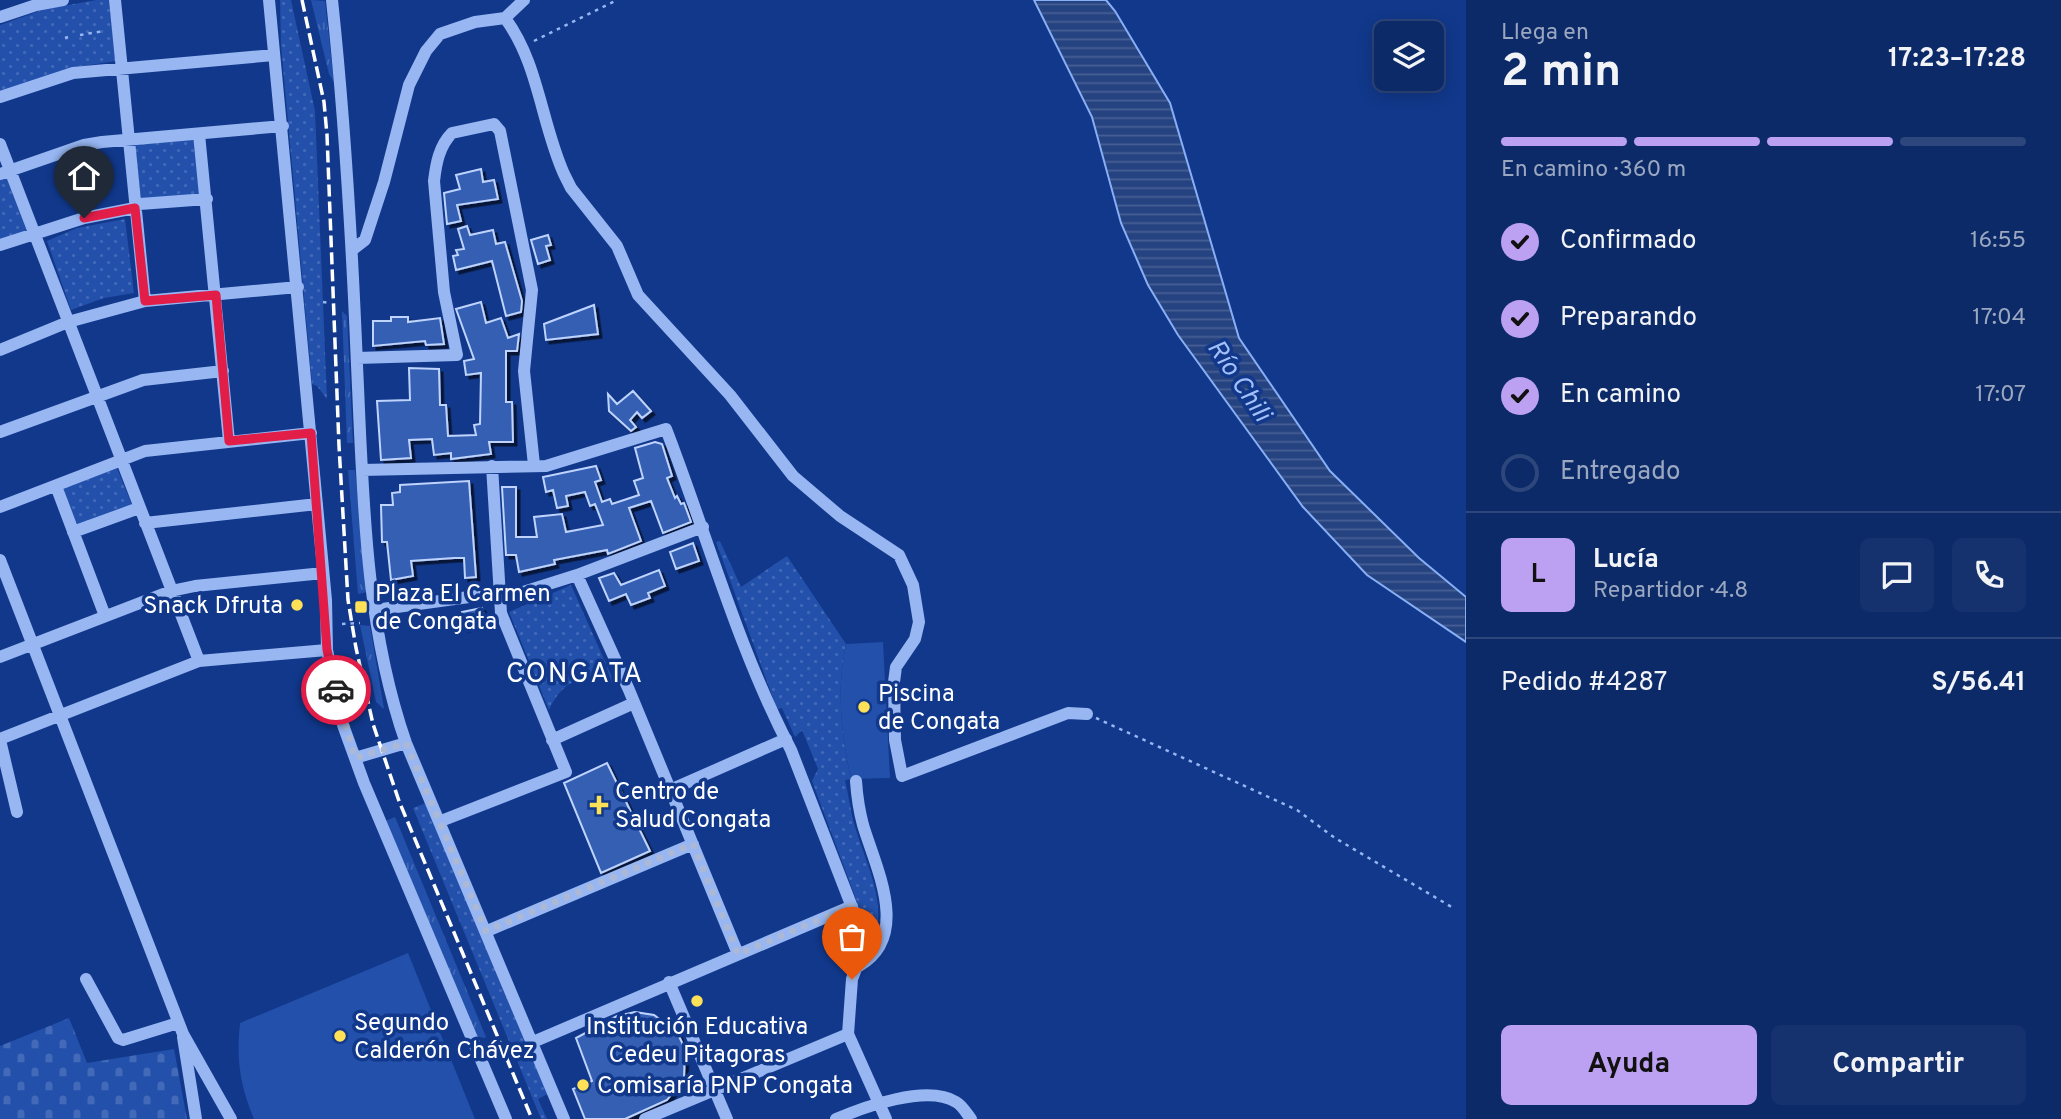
<!DOCTYPE html>
<html lang="es">
<head>
<meta charset="utf-8">
<style>
  :root { --surface:#0d2a68; --page:#16326e; --text:#f1f3f6; --muted:#9aa7c0; --line:#2d467c; --accent:#bca0f2 }
  body { margin:0; font-family:Overpass,sans-serif; background:var(--page); color:var(--text); height:100vh; display:flex; flex-direction:column; font-size:26px; white-space:nowrap }
  * { box-sizing:border-box; margin:0 }
  p { font-size:23px; color:var(--muted) }
  .icon { flex:none; width:38px; height:38px; fill:none; stroke:currentColor; stroke-width:2; stroke-linecap:round; stroke-linejoin:round }
  .map { position:relative; flex:1; overflow:hidden }
  .sheet { display:flex; flex-direction:column; background:var(--surface); width:595px }
  .sheet>* { flex:none }
  .tools { position:absolute; left:1374px; top:21px; display:grid; gap:14px }
  .tools a { display:grid; place-items:center; width:70px; height:70px; border-radius:10px; background:var(--surface); box-shadow:0 4px 18px #0003,0 0 0 2px var(--line); font-size:35px }
  .pin { position:absolute; display:grid; place-items:center; width:60px; height:60px; color:#fff; margin:-72px -30px; border-radius:50% 50% 50% 0; rotate:-45deg; box-shadow:0 0 7px #0007 }
  .pin .icon { rotate:45deg }
  .courier { position:absolute; display:grid; place-items:center; width:70px; height:70px; margin:-35px; border:5px solid #e11d48; border-radius:50%; background:#fff; color:#222; box-shadow:0 2px 9px #0007 }
  .summary em { font-style:normal; font-weight:700 }
  .summary div { display:flex; flex-direction:column-reverse }
  .summary { display:flex; align-items:center; justify-content:space-between; height:119px; padding:0 35px }
  h1 { font-size:46px; font-weight:700; line-height:52px }
  .bar { display:grid; grid-template-columns:repeat(4,1fr); gap:10px 7px; align-content:center; height:84px; padding:0 35px }
  .bar i { height:9px; border-radius:5px; background:var(--line) }
  .bar .active { background:var(--accent) }
  .bar p { grid-column:span 4 }
  .line { display:flex; align-items:center; gap:18px; padding:0 35px; border-top:2px solid var(--line) }
  .line div { flex:1 }
  .round { display:grid; place-items:center; flex:none; width:74px; height:74px; border-radius:10px; background:var(--page) }
  ol { padding:0 35px; list-style:none }
  li { display:flex; align-items:center; gap:21px; height:77px }
  li p { margin-inline-start:auto }
  li .icon { padding:7px; border-radius:50%; background:var(--accent); color:#111; stroke-width:4 }
  li:last-child { color:var(--muted) }
  li i { width:38px; height:38px; border:4px solid var(--line); border-radius:50% }
  .primary-button { display:flex; gap:14px; margin-top:auto; padding:14px 35px }
  .primary-button a { flex:1; height:80px; border-radius:10px; background:var(--accent); color:#111; font-size:28px; font-weight:700; line-height:80px; text-align:center }
  .primary-button a+a { background:var(--page); color:var(--text) }
  main { display:flex; flex:1; min-height:0 }
  .map>svg:first-child { display:block }
  .grass { fill:url(#grass-tufts) }
  .cemetery { fill:url(#cemetery-stones) }
  .park { fill:url(#park-dots) }
  .pitch { fill:#2250ab }
  .water { fill:url(#water-rules); stroke:#88aff5; stroke-width:2 }
  .building { fill:#345fb3; stroke:#bed3fd; stroke-width:2; filter:url(#shadow) }
  .lines { fill:none; stroke-linecap:round; stroke-linejoin:round }
  .path { stroke:#97b6f2; stroke-width:2.5; stroke-dasharray:3.5 5; stroke-linecap:butt }
  .minor { stroke:#97b6f2; stroke-width:12 }
  .rail { stroke:#fff; stroke-width:3.5; stroke-dasharray:12 5; stroke-linecap:butt }
  .done { stroke:#acb9d6; stroke-width:7; stroke-dasharray:0 12.6 }
  .route { stroke:#e11d48; stroke-width:9 }
  .poi-dot { fill:#ffe158; stroke:#11388b; stroke-width:2.5 }
  .labels { text-anchor:middle; stroke-width:7; stroke-linejoin:round; paint-order:stroke }
  .poi-label { font-size:24px; fill:#fff; stroke:#11388b; text-anchor:start }
  .water-label { font-size:26px; font-style:italic; fill:#a3c0f9; stroke:#11388b }
  .quarter-label { font-size:28px; letter-spacing:2px; fill:#fff; stroke:#11388b }
</style>
</head>
<body>
<main>
<div class="map">
<svg width="1466" height="1119" viewBox="0 0 1466 1119">
  <defs>
    <pattern id="grass-tufts" width="24" height="20" patternUnits="userSpaceOnUse" patternTransform="scale(1.75)"><rect width="24" height="20" fill="#2250ab"/><path d="M3 7l-1-3M5 7V3M7 7l1-3M15 17l-1-3M17 17v-4M19 17l1-3" fill="none" stroke="#436ab8"/></pattern>
    <pattern id="cemetery-stones" width="16" height="16" patternUnits="userSpaceOnUse" patternTransform="scale(1.75)"><rect width="16" height="16" fill="#2250ab"/><path d="M2 7V4a2 2 0 0 1 4 0v3zM10 15v-3a2 2 0 0 1 4 0v3z" fill="#436ab8"/></pattern>
    <pattern id="park-dots" width="8" height="8" patternUnits="userSpaceOnUse" patternTransform="scale(1.75)"><rect width="8" height="8" fill="#2250ab"/><path d="M2 2h.1M6 6h.1" fill="none" stroke="#436ab8" stroke-width="1.8" stroke-linecap="round"/></pattern>
    <pattern id="water-rules" width="6" height="5" patternUnits="userSpaceOnUse" patternTransform="scale(1.75)"><rect width="6" height="5" fill="#264381"/><path d="M0 2.5h6" fill="none" stroke="#475f94"/></pattern>
    <filter id="shadow"><feDropShadow dx="3.5" dy="3.5" stdDeviation="0" flood-color="#0009"/></filter>
  </defs>
  <rect width="100%" height="100%" fill="#11388b"/>
  <path class="grass" d="M311,0L325,1L334,82L329,74Z
    M342,311L347,316L353,443H347Z
    M348,470H355L367,592L358,594Z
    M360,625L370,626L384,709L376,702Z
    M395,817L486,1037L484,1038L476,1036L385,821Z"/>
  <path class="cemetery" d="M69,1018L87,1063L174,1049L187,1119H0V1046Z"/>
  <path class="park" d="M97,0H109L116,61L70,68L0,92V25L45,9Z
    M280,0H291L315,111L327,399L317,386L312,384L281,45Z
    M196,139L203,195L141,200L135,144Z
    M7,176L28,231L0,241V178Z
    M125,219L134,293L104,298L71,310L47,241L77,228Z
    M117,468L132,505L77,526L63,488Z
    M720,541L741,587L787,556L846,644C836,689 841,734 851,779L845,780C849,797 851,816 857,833C870,874 890,909 869,952L866,926L812,781L818,769L802,730L795,737L782,708L777,709L716,542Z
    M571,585L615,684C586,669 562,681 549,710L509,612Z
    M426,803L548,1094L538,1099L547,1119H541L413,808Z"/>
  <path class="pitch" d="M883,642L890,778L851,779C841,734 836,689 846,644Z
    M408,953L475,1119H254C240,1086 236,1059 240,1023Z"/>
  <path class="water" d="M1034,0H1106L1115,11L1170,103L1239,338L1330,471L1419,558L1466,597V642L1367,575L1303,507L1178,335L1148,285L1121,223L1092,117Z"/>
  <path class="building" d="M481,169L483,182L494,180L498,199L457,205L461,221L447,224L444,193L460,189L456,175Z
    M467,226L470,235L493,230L496,244L505,242L522,301L521,312L506,316L492,261L456,270L453,256L458,255L456,250L464,249L458,229Z
    M548,235L551,245L546,246L550,260L538,264L531,240Z
    M481,302L486,323L501,318L508,338L519,334L517,351H506V402H512L513,442H489L491,454L451,459V453L434,455L432,439L409,440L411,458L381,460L377,401L410,400L409,368L439,369L440,405H446L448,436L476,435L474,425L480,424L481,373L466,375L464,361L474,359L456,309Z
    M594,305L598,334L546,340L544,324Z
    M391,317H408V322L440,318L444,344L426,345L425,341L373,346V321H391Z
    M633,391L651,411L642,418L637,412L630,420L636,427L631,431L609,411L608,394L617,404Z
    M655,442L662,444L672,476L667,478L675,498L677,496L681,504L684,503L691,522L663,533L651,501L629,508L641,541L608,554L607,550L554,560L555,564L519,572L516,555H506L502,487H516V537H537L534,517L562,514L566,532L603,525L595,504L590,506L585,492L566,496L568,506L557,508L553,490L546,492L543,477L596,466L601,480L595,482L602,502L610,499L612,504L639,495L634,481L643,478L635,448Z
    M469,481L476,577L465,578L464,558H454L411,561L413,576L391,580L387,542H382L381,505H393L392,493L400,492V485Z
    M693,543L699,561L676,569L670,552Z
    M659,570L665,586L648,593L650,598L631,605L626,594L609,601L599,578L614,573L621,585Z
    M482,608L486,624L465,628L462,612Z
    M607,763L650,851L601,873L564,783Z
    M635,1012L654,1015L677,1032L685,1049L684,1078L667,1100L625,1119H585L573,1089L592,1081L576,1038L617,1016Z"/>
  <g class="lines">
    <path class="path" d="M80,35L104,31
      M65,38L68,37
      M534,41L617,0
      M323,302L329,303
      M342,624L360,623
      M1096,718L1297,810L1335,838L1455,909
      M514,1053L523,1048"/>
    <path class="minor" d="M115,0L145,301
      M269,0L326,600L327,650L343,725L364,783L506,1119
      M332,0C345,121 352,243 357,365C363,491 364,623 406,743L564,1119
      M0,17L36,5L63,0
      M505,18C539,64 541,123 564,174L571,188L617,246L638,295L730,395L793,476L840,516L899,555L913,585L919,622L915,639L896,667L894,682L895,740L902,776L1068,713L1087,714
      M0,97L73,73L274,55
      M199,134L229,441
      M0,144L199,661
      M0,174L84,145L102,142L283,126
      M0,245L84,218L135,208L140,204L207,199
      M352,250L365,240L384,182L409,85L426,51L440,34L475,22L505,18L524,0
      M0,350L68,322L145,301L298,287
      M357,358L457,355L444,292L434,181C436,164 439,146 452,133L494,124L500,131L532,290L524,371L534,465
      M0,432L143,380L223,371
      M362,470L546,466L666,429C707,535 738,649 791,750L864,938L863,951L852,979L848,1034L886,1119
      M56,486L105,616
      M0,507L145,451L311,433
      M145,523L317,504
      M73,532L139,508
      M0,560L183,1034L231,1119
      M577,575L629,690L738,954
      M375,610L498,593L507,597L577,575L703,527
      M0,657L171,591L195,586L323,573
      M0,739L199,661L327,650
      M0,740L17,812
      M552,740L634,703
      M355,758L406,743
      M856,781C857,796 859,810 863,825C876,868 911,936 859,966
      M670,790L786,739
      M441,821L566,772L501,613L492,466
      M487,931L693,844
      M86,979L118,1038L123,1040L178,1023
      M669,982L727,1119
      M183,1037L196,1119
      M533,1042L852,906
      M645,1119L848,1034
      M836,1119C864,1107 927,1084 956,1102C962,1105 967,1114 971,1119"/>
    <path class="rail" d="M302,0L324,102L327,135L339,446L348,600L356,648L373,724L399,801L532,1119"/>
  </g>
  <g class="lines">
    <path class="done" d="M336,690L355,758L406,743L486,931L693,844L738,954L852,906C867,948 865,939 852,979"/>
    <path class="route" d="M84,218L135,208L145,301L216,295L229,441L311,433L327,650L336,690"/>
  </g>
  <g class="poi-dot">
    <circle cx="297" cy="605" r="7"/>
    <rect x="354" y="600" width="14" height="14" rx="3.5"/>
    <circle cx="864" cy="707" r="7"/>
    <path d="M595.5 794.5h7v7h7v7h-7v7h-7v-7h-7v-7h7z"/>
    <circle cx="697" cy="1001" r="7"/>
    <circle cx="340" cy="1036" r="7"/>
    <circle cx="583" cy="1085" r="7"/>
  </g>
  <g class="labels">
    <g class="poi-label">
      <text x="375" y="601">Plaza El Carmen<tspan x="375" dy="28">de Congata</tspan></text>
      <text x="283" y="613" text-anchor="end">Snack Dfruta</text>
      <text x="878" y="701">Piscina<tspan x="878" dy="28">de Congata</tspan></text>
      <text x="615" y="799">Centro de<tspan x="615" dy="28">Salud Congata</tspan></text>
      <text x="354" y="1030">Segundo<tspan x="354" dy="28">Calderón Chávez</tspan></text>
      <text x="697" y="1034" text-anchor="middle">Institución Educativa<tspan x="697" dy="28">Cedeu Pitagoras</tspan></text>
      <text x="597" y="1093">Comisaría PNP Congata</text>
    </g>
    <g class="water-label">
      <text transform="translate(1240 380) rotate(56)" y="9">Río Chili</text>
    </g>
    <g class="quarter-label">
      <text x="575" y="682">CONGATA</text>
    </g>
  </g>
</svg>
<div class="tools">
<a><svg class="icon" aria-label="layers" viewBox="0 0 24 24"><path d="M12 4l9 5-9 5-9-5zM3 14l9 5 9-5"/></svg></a>
</div>
<div class="pin" style="left:852px;top:979px;background:#ea580c"><svg class="icon" aria-label="bag" viewBox="0 0 24 24"><path d="M5 8h14l-1 12H6zM9 8a3 3 0 0 1 6 0"/></svg></div>
<div class="pin" style="left:84px;top:218px;background:#1f2937"><svg class="icon" aria-label="home" viewBox="0 0 24 24"><path d="M3 11l9-7 9 7M6 9v11h12V9"/></svg></div>
<div class="courier" style="left:336px;top:690px"><svg class="icon" aria-label="car" viewBox="0 0 24 24"><path d="M5 17H2v-5l4-1 3-4h7l3 4 3 1v5h-3M9 17h6M6 11h13"/><circle cx="7" cy="17" r="2"/><circle cx="17" cy="17" r="2"/></svg></div>
</div>
<section class="sheet">
<div class="summary"><div><h1>2 min</h1><p>Llega en</p></div><em>17:23–17:28</em></div>
<div class="bar"><i class="active"></i><i class="active"></i><i class="active"></i><i></i><p>En camino · 360 m</p></div>
<ol>
<li><svg class="icon" aria-label="check" viewBox="0 0 24 24"><path d="M5 12l5 5 9-10"/></svg>Confirmado<p>16:55</p></li>
<li><svg class="icon" aria-label="check" viewBox="0 0 24 24"><path d="M5 12l5 5 9-10"/></svg>Preparando<p>17:04</p></li>
<li><svg class="icon" aria-label="check" viewBox="0 0 24 24"><path d="M5 12l5 5 9-10"/></svg>En camino<p>17:07</p></li>
<li><i></i>Entregado</li>
</ol>
<div class="line" style="height:126px"><b class="round" style="background:var(--accent);color:#111">L</b><div><b>Lucía</b><p>Repartidor · 4.8</p></div><a class="round"><svg class="icon" aria-label="chat" viewBox="0 0 24 24"><path d="M4 5h16v11H9l-5 4z"/></svg></a><a class="round"><svg class="icon" aria-label="phone" viewBox="0 0 24 24"><path d="M5 4h4l2 5-3 2q2 4 5 5l2-3 5 2v4C11 20 4 13 5 4z"/></svg></a></div>
<div class="line" style="height:91px"><div>Pedido #4287</div><b>S/56.41</b></div>
<div class="primary-button"><a>Ayuda</a><a>Compartir</a></div>
</section>
</main>
</body>
</html>
